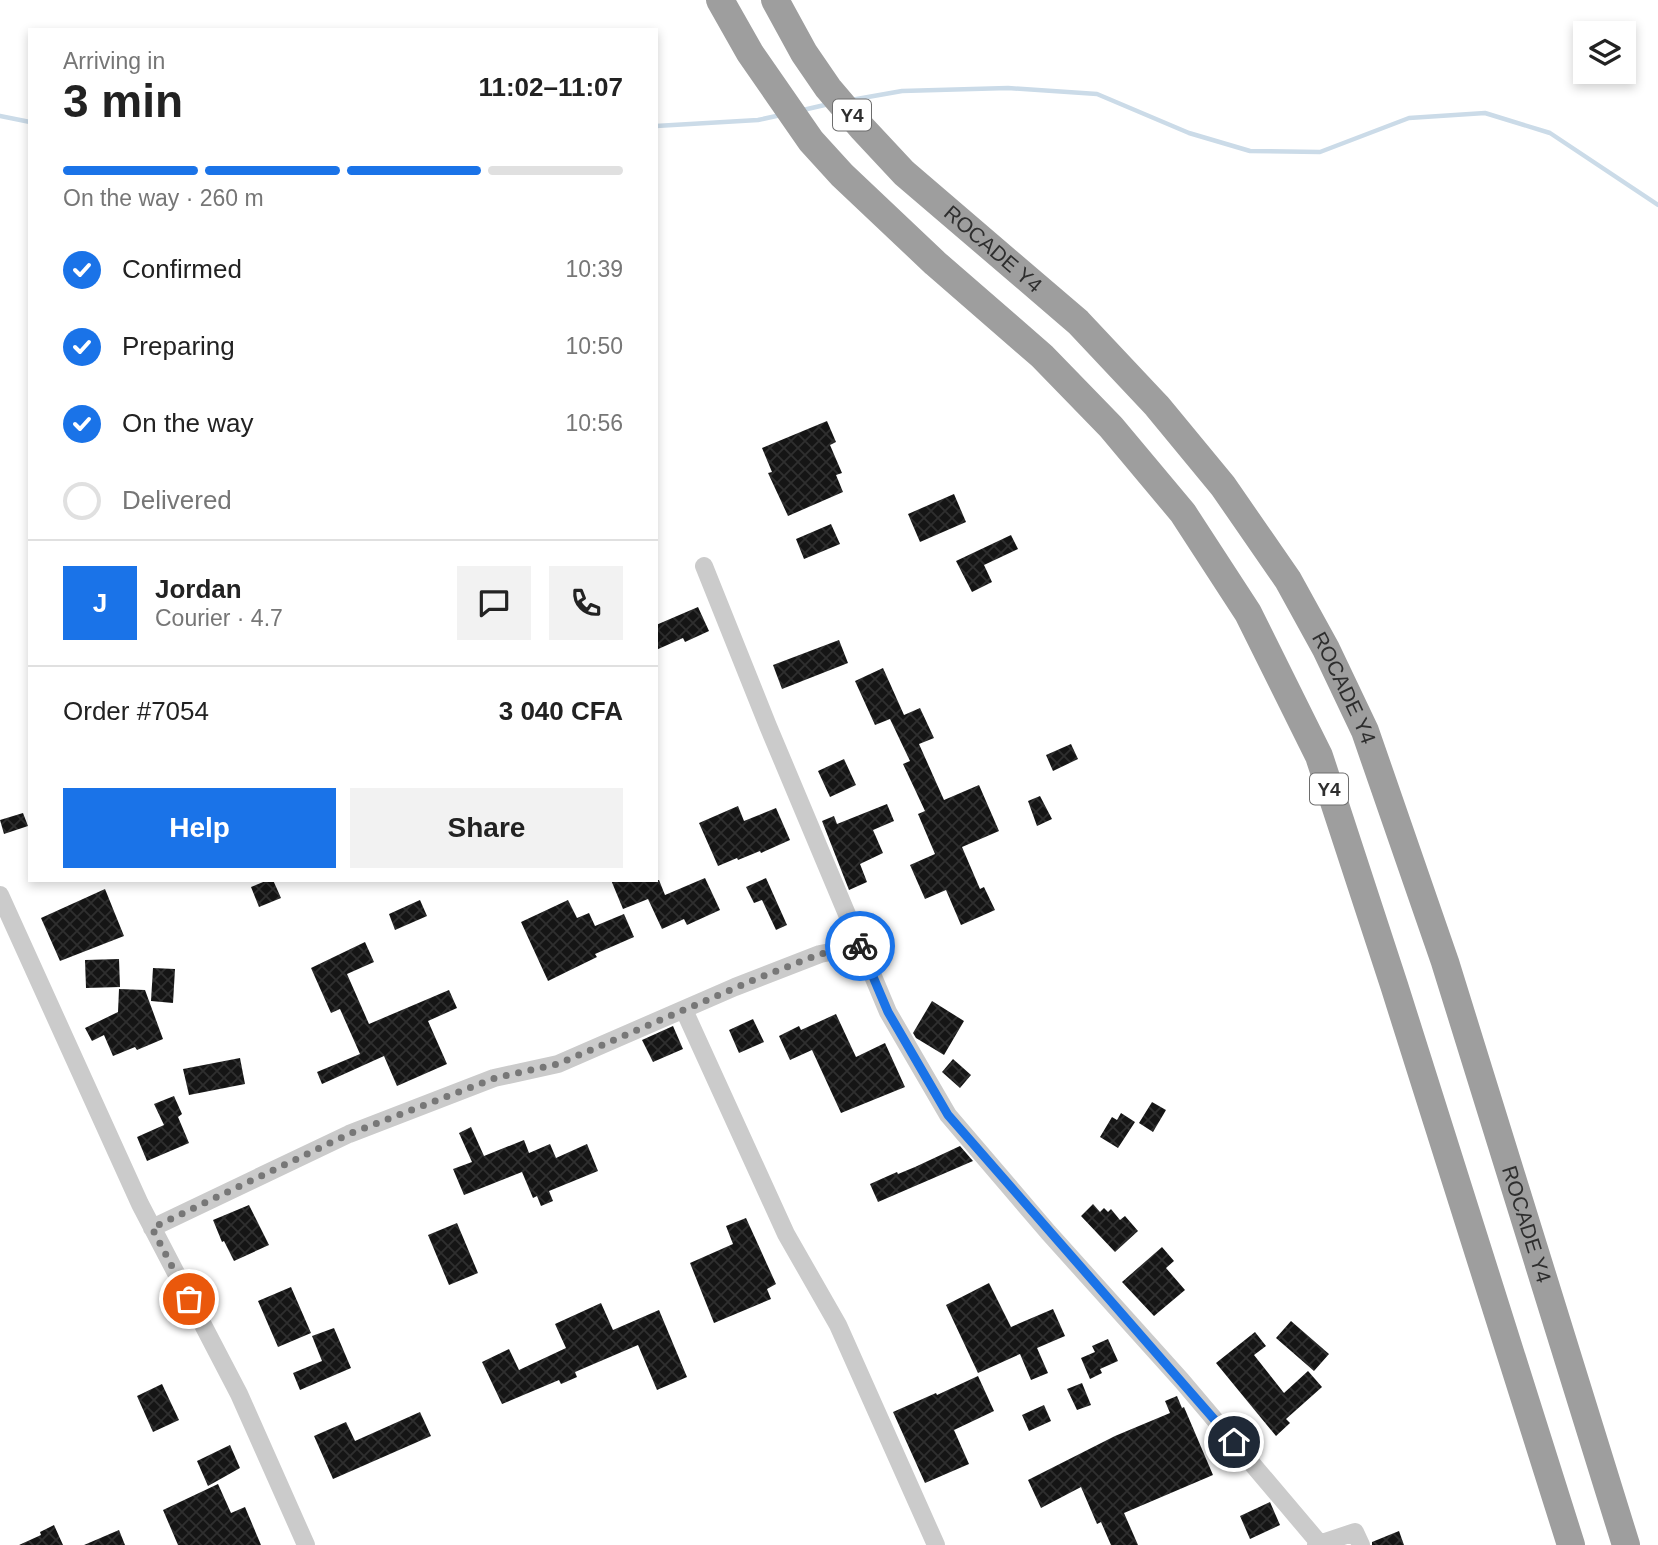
<!DOCTYPE html>
<html lang="en">
<head>
<meta charset="utf-8">
<style>
  :root { --surface:#fff; --page:#f2f2f2; --text:#222; --muted:#767676; --line:#e0e0e0; --accent:#1a73e8 }
  body { margin:0; font-family:Helvetica,sans-serif; background:var(--page); color:var(--text); height:100vh; display:flex; flex-direction:column; font-size:26px; white-space:nowrap }
  * { box-sizing:border-box; margin:0 }
  p { font-size:23px; color:var(--muted) }
  .icon { flex:none; width:38px; height:38px; fill:none; stroke:currentColor; stroke-width:2; stroke-linecap:round; stroke-linejoin:round }
  .map { position:relative; flex:1; overflow:hidden }
  .side { position:absolute; left:28px; top:28px; width:630px; height:854px; display:flex; flex-direction:column; background:var(--surface); border-radius:0px; box-shadow:0 4px 10px #0003 }
  .side>* { flex:none }
  .fabs { position:absolute; left:1573px; top:21px; display:grid; gap:14px }
  .fabs a { display:grid; place-items:center; width:63px; height:63px; border-radius:0px; background:var(--surface); box-shadow:0 4px 10px #0003; font-size:35px }
  .pin { position:absolute; display:grid; place-items:center; width:60px; height:60px; color:#fff; margin:-30px; border:4px solid #fff; border-radius:50%; box-shadow:0 2px 7px #0007 }
  .courier { position:absolute; display:grid; place-items:center; width:70px; height:70px; margin:-35px; border:5px solid #1a73e8; border-radius:50%; background:#fff; color:#222; box-shadow:0 2px 9px #0007 }
  .head em { font-style:normal; font-weight:700 }
  .head div { display:flex; flex-direction:column-reverse }
  .head { display:flex; align-items:center; justify-content:space-between; height:119px; padding:0 35px }
  h1 { font-size:46px; font-weight:700; line-height:52px }
  .bar { display:grid; grid-template-columns:repeat(4,1fr); gap:10px 7px; align-content:center; height:84px; padding:0 35px }
  .bar i { height:9px; border-radius:5px; background:var(--line) }
  .bar .current { background:var(--accent) }
  .bar p { grid-column:span 4 }
  .line { display:flex; align-items:center; gap:18px; padding:0 35px; border-top:2px solid var(--line) }
  .line div { flex:1 }
  .round { display:grid; place-items:center; flex:none; width:74px; height:74px; border-radius:0px; background:var(--page) }
  ol { padding:0 35px; list-style:none }
  li { display:flex; align-items:center; gap:21px; height:77px }
  li p { margin-inline-start:auto }
  li .icon { padding:7px; border-radius:50%; background:var(--accent); color:#fff; stroke-width:4 }
  li:last-child { color:var(--muted) }
  li i { width:38px; height:38px; border:4px solid var(--line); border-radius:50% }
  .cta { display:flex; gap:14px; margin-top:auto; padding:14px 35px }
  .cta a { flex:1; height:80px; border-radius:0px; background:var(--accent); color:#fff; font-size:28px; font-weight:700; line-height:80px; text-align:center }
  .cta a+a { background:var(--page); color:var(--text) }
  .map>svg:first-child { display:block }
  .lines { fill:none; stroke-linecap:round; stroke-linejoin:round }
  .stream { stroke:#cbdbe8; stroke-width:4.5 }
  .building { fill:url(#building-cross-hatch) }
  .minor { stroke:#cbcbcb; stroke-width:18 }
  .trunk { stroke:#9e9e9e; stroke-width:28 }
  .done { stroke:#777; stroke-width:7; stroke-dasharray:0 12.6 }
  .route { stroke:#1a73e8; stroke-width:9 }
  .labels { text-anchor:middle; stroke-width:7; stroke-linejoin:round; paint-order:stroke }
  .shield { fill:#fff; stroke:#6d6d6d; stroke-width:2 }
  .shield-label { font-size:19px; font-weight:bold; fill:#2e2e2e }
  .street-label { font-size:21px; fill:#2e2e2e; stroke:#fff }
</style>
</head>
<body>
<div class="map">
<svg width="1658" height="1545" viewBox="0 0 1658 1545">
  <defs>
    <pattern id="building-cross-hatch" width="8" height="8" patternUnits="userSpaceOnUse" patternTransform="scale(1.75)"><rect width="8" height="8" fill="#151515"/><path d="M0 0l8 8M0 8l8-8" fill="none" stroke="#2f2f2f"/></pattern>
  </defs>
  <rect width="100%" height="100%" fill="#fff"/>
  <g class="lines">
    <path class="stream" d="M851,100L902,91L1008,88L1097,94L1189,133L1250,151L1320,152L1409,118L1485,113L1550,133L1658,205
      M803,110L829,104
      M0,116L30,122
      M656,126L758,120L781,115"/>
  </g>
  <path class="building" d="M827,421L836,442L830,445L842,473L836,475L843,492L788,516L768,473L772,472L762,448Z
    M954,494L966,522L920,542L908,514Z
    M831,524L840,544L804,559L796,539Z
    M1011,535L1018,549L984,565L992,582L972,592L956,561Z
    M698,607L709,631L685,642L683,638L656,650V625Z
    M839,640L848,663L782,689L773,665Z
    M883,668L904,715L920,708L934,738L919,744L944,800L979,785L999,831L962,847L980,889L984,887L995,910L961,925L946,890L925,899L910,865L935,854L918,814L925,811L903,764L910,761L890,719L875,725L855,681Z
    M1071,744L1078,759L1053,771L1046,755Z
    M844,759L856,785L830,797L818,771Z
    M1040,796L1052,819L1037,826L1028,801Z
    M887,804L894,821L873,830L883,853L860,864L867,882L849,890L822,821L834,816L837,824Z
    M738,806L744,821L776,808L790,840L761,853L760,851L738,860L737,858L718,866L699,823Z
    M23,813L28,826L4,834L0,820Z
    M705,878L720,910L687,925L684,919L662,929L648,899L623,909L611,880H659L665,895Z
    M766,878L787,925L776,930L762,900L754,903L746,887Z
    M268,880H273L281,898L259,907L251,887Z
    M105,889L124,936L60,961L41,918Z
    M420,900L427,916L395,930L389,914Z
    M568,900L577,918L589,913L595,926L624,914L634,937L595,954L597,957L548,981L521,922Z
    M365,942L374,962L347,974L369,1024L449,990L457,1008L428,1021L447,1064L397,1086L384,1056L322,1084L317,1072L360,1054L340,1009L331,1013L311,968Z
    M119,959L120,987L86,988L85,960Z
    M153,968L175,969L173,1003L151,1001Z
    M119,989L145,990L163,1039L137,1050L135,1047L113,1056L104,1035L92,1041L85,1028L118,1012Z
    M932,1001L964,1021L944,1055L916,1038L913,1033Z
    M836,1014L856,1057L885,1043L905,1087L841,1113L812,1050L790,1060L779,1036L799,1026L801,1030Z
    M753,1019L764,1042L739,1053L729,1030Z
    M673,1026L683,1049L653,1062L642,1040Z
    M240,1058L245,1084L189,1095L183,1069Z
    M953,1059L971,1075L960,1088L942,1072Z
    M174,1096L182,1114L178,1117L189,1143L147,1161L137,1137L164,1125L154,1104Z
    M1152,1102L1166,1110L1153,1132L1139,1123Z
    M1121,1113L1135,1122L1118,1148L1100,1137L1112,1117L1117,1120Z
    M471,1127L484,1156L524,1140L529,1153L550,1144L556,1158L587,1144L598,1171L549,1191L553,1201L541,1206L537,1196L533,1198L522,1172L464,1195L453,1169L472,1162L459,1133Z
    M960,1146L973,1161L878,1202L870,1184L897,1172L898,1174L915,1167Z
    M1093,1204L1100,1212L1104,1208L1108,1212L1111,1209L1120,1220L1125,1216L1138,1231L1115,1252L1081,1216Z
    M249,1205L269,1245L234,1261L224,1241L222,1242L213,1220Z
    M746,1218L776,1284L767,1289L771,1299L714,1323L690,1263L733,1244L726,1226Z
    M457,1223L478,1273L449,1285L428,1235Z
    M1162,1247L1174,1261L1166,1268L1185,1290L1154,1316L1122,1282Z
    M989,1283L1011,1327L1053,1309L1065,1336L1037,1348L1048,1373L1031,1380L1020,1354L978,1373L946,1305Z
    M291,1287L311,1333L278,1347L258,1301Z
    M601,1303L613,1330L659,1310L687,1377L657,1390L638,1345L575,1372L577,1377L561,1384L559,1380L502,1404L482,1362L509,1349L519,1370L566,1348L555,1324Z
    M1291,1321L1329,1354L1314,1371L1276,1338Z
    M334,1328L351,1368L300,1390L293,1373L322,1361L312,1336Z
    M1255,1332L1266,1346L1254,1355L1284,1393L1308,1371L1322,1387L1286,1419L1290,1423L1276,1436L1216,1363Z
    M1108,1339L1118,1361L1100,1369L1102,1373L1090,1379L1081,1358L1095,1352L1092,1346Z
    M978,1376L994,1411L954,1430L969,1464L925,1483L893,1412L936,1393L937,1395Z
    M1082,1383L1091,1405L1077,1410L1067,1389Z
    M162,1384L179,1420L153,1432L137,1396Z
    M1177,1396L1182,1408L1184,1407L1213,1475L1124,1513L1138,1545H1111L1101,1522L1097,1524L1081,1487L1041,1508L1028,1480L1115,1436L1170,1413L1165,1401Z
    M1044,1405L1051,1421L1029,1431L1022,1415Z
    M420,1412L431,1436L333,1479L314,1436L346,1422L355,1441Z
    M230,1445L240,1468L208,1486L197,1461Z
    M218,1484L231,1513L245,1507L261,1545H178L163,1510Z
    M1270,1502L1280,1525L1250,1539L1240,1516Z
    M54,1525L63,1545H19L41,1535L40,1532Z
    M119,1530L125,1545H84Z
    M1399,1531L1404,1545H1372V1542Z"/>
  <g class="lines">
    <path class="minor" d="M704,566L768,726L888,1012L948,1115L1048,1232L1182,1381L1320,1544
      M0,895L140,1204L239,1394L306,1545
      M684,1010L786,1234L838,1325L936,1545
      M152,1228L349,1134L494,1078L558,1064L735,987L820,954L861,946
      M1316,1545L1355,1532L1361,1545"/>
    <g class="trunk">
      <path d="M720,0L750,53L811,141L842,175L935,263L1042,356L1111,427L1183,513L1248,613L1319,756L1394,985L1571,1545"/>
      <path id="s1" d="M775,0L804,53L828,88L862,128L904,173L1078,322L1157,406L1223,486L1288,580L1326,649L1365,731L1445,962L1626,1545"/>
    </g>
  </g>
  <g class="lines">
    <path class="done" d="M189,1299L152,1228L349,1134L495,1078L558,1064L756,979L820,954L860,946"/>
    <path class="route" d="M860,946L888,1012L948,1115L1234,1442"/>
  </g>
  <g class="labels">
    <g class="shield">
      <rect x="833" y="99.5" width="38" height="31" rx="5"/>
      <rect x="1310" y="773.5" width="38" height="31" rx="5"/>
    </g>
    <g class="shield-label">
      <text x="852" y="122">Y4</text>
      <text x="1329" y="796">Y4</text>
    </g>
    <g class="street-label">
      <text dy="7" stroke="none"><textPath href="#s1" startOffset="334">ROCADE Y4</textPath></text>
      <text dy="7" stroke="none"><textPath href="#s1" startOffset="901">ROCADE Y4</textPath></text>
      <text dy="7" stroke="none"><textPath href="#s1" startOffset="1468">ROCADE Y4</textPath></text>
    </g>
  </g>
</svg>
<div class="fabs">
<a><svg class="icon" aria-label="layers" viewBox="0 0 24 24"><path d="M12 4l9 5-9 5-9-5zM3 14l9 5 9-5"/></svg></a>
</div>
<div class="pin" style="left:189px;top:1299px;background:#ea580c"><svg class="icon" aria-label="bag" viewBox="0 0 24 24"><path d="M5 8h14l-1 12H6zM9 8a3 3 0 0 1 6 0"/></svg></div>
<div class="pin" style="left:1234px;top:1442px;background:#1f2937"><svg class="icon" aria-label="home" viewBox="0 0 24 24"><path d="M3 11l9-7 9 7M6 9v11h12V9"/></svg></div>
<div class="courier" style="left:860px;top:946px"><svg class="icon" aria-label="bike" viewBox="0 0 24 24"><circle cx="6" cy="16" r="4"/><circle cx="18" cy="16" r="4"/><path d="M6 16l4-8h5l3 8M10 8l3 8H6M13 5h3"/></svg></div>
<section class="side">
<div class="head"><div><h1>3 min</h1><p>Arriving in</p></div><em>11:02–11:07</em></div>
<div class="bar"><i class="current"></i><i class="current"></i><i class="current"></i><i></i><p>On the way · 260 m</p></div>
<ol>
<li><svg class="icon" aria-label="check" viewBox="0 0 24 24"><path d="M5 12l5 5 9-10"/></svg>Confirmed<p>10:39</p></li>
<li><svg class="icon" aria-label="check" viewBox="0 0 24 24"><path d="M5 12l5 5 9-10"/></svg>Preparing<p>10:50</p></li>
<li><svg class="icon" aria-label="check" viewBox="0 0 24 24"><path d="M5 12l5 5 9-10"/></svg>On the way<p>10:56</p></li>
<li><i></i>Delivered</li>
</ol>
<div class="line" style="height:126px"><b class="round" style="background:var(--accent);color:#fff">J</b><div><b>Jordan</b><p>Courier · 4.7</p></div><a class="round"><svg class="icon" aria-label="chat" viewBox="0 0 24 24"><path d="M4 5h16v11H9l-5 4z"/></svg></a><a class="round"><svg class="icon" aria-label="phone" viewBox="0 0 24 24"><path d="M5 4h4l2 5-3 2q2 4 5 5l2-3 5 2v4C11 20 4 13 5 4z"/></svg></a></div>
<div class="line" style="height:91px"><div>Order #7054</div><b>3 040 CFA</b></div>
<div class="cta"><a>Help</a><a>Share</a></div>
</section>
</div>
</body>
</html>
